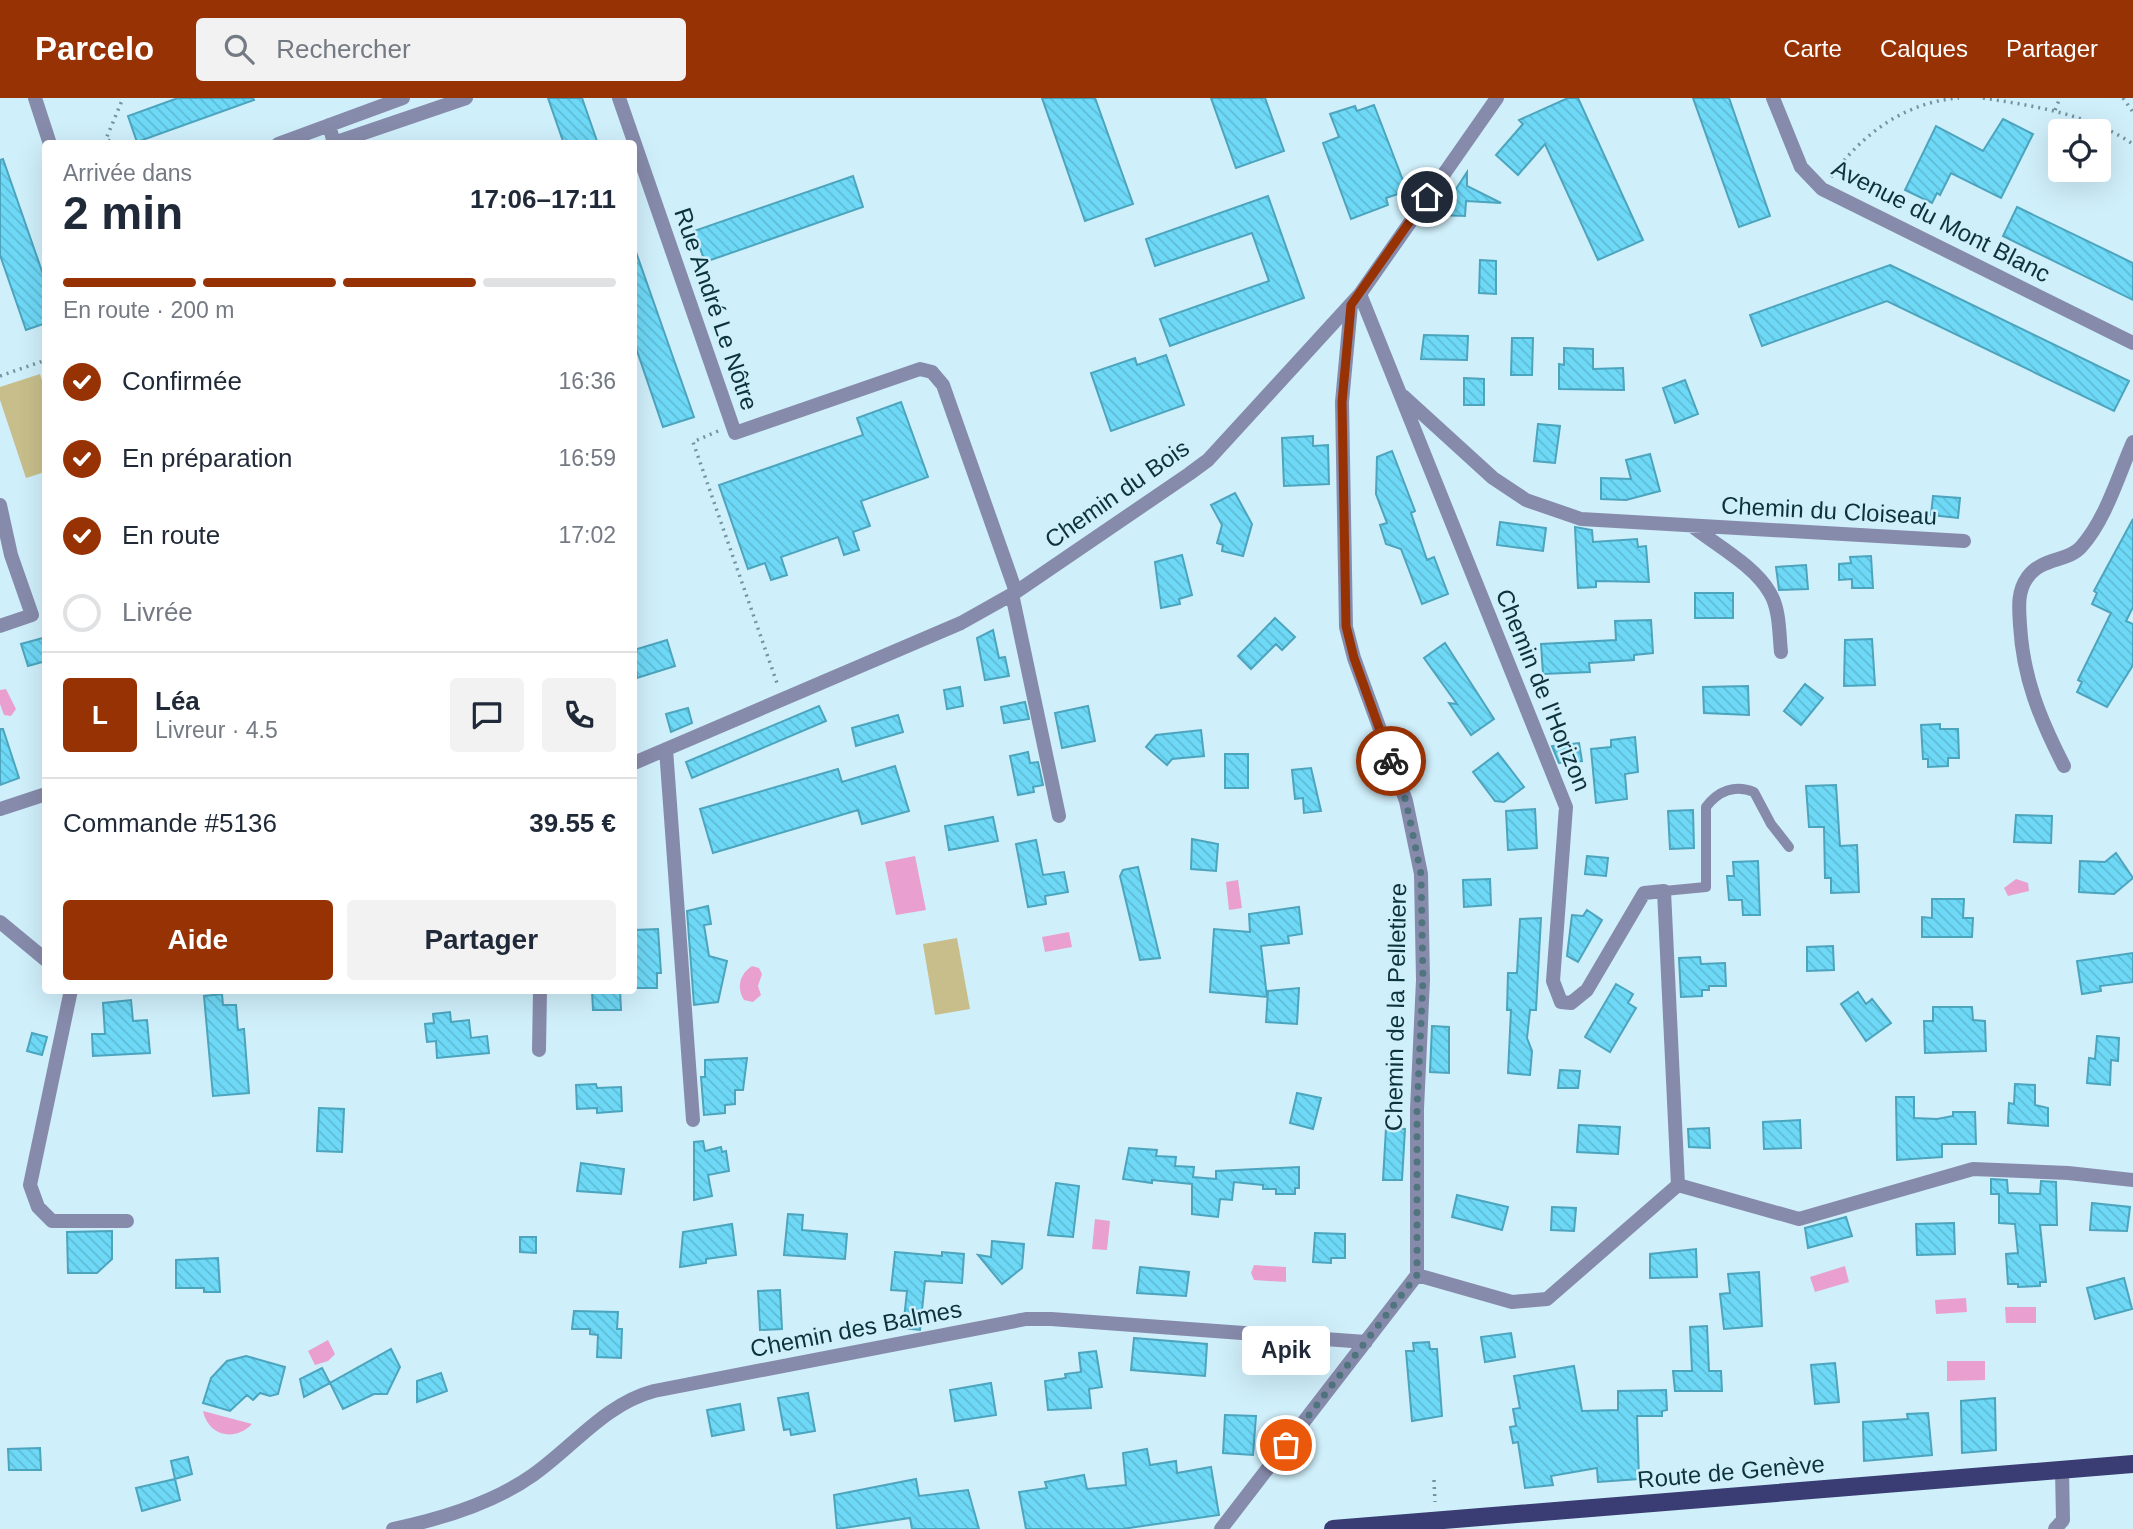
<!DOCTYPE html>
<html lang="fr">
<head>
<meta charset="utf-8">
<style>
  :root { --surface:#fff; --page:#f2f2f3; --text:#1f2937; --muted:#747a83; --line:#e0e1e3; --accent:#973205 }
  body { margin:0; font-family:Arial,sans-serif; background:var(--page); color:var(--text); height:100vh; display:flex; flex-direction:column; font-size:26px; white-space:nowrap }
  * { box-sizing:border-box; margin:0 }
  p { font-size:23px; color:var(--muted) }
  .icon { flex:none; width:38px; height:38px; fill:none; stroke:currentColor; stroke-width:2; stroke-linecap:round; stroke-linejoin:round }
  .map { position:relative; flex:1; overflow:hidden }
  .side { position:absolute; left:42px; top:42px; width:595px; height:854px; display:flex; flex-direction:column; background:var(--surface); border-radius:7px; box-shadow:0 7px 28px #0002 }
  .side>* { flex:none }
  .fabs { position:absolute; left:2048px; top:21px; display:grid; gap:14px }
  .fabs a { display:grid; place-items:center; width:63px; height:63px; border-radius:7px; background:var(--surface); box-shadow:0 7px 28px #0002; font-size:35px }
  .pin { position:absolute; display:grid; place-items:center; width:60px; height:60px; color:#fff; margin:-30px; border:4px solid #fff; border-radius:50%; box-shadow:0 2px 7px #0007 }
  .courier { position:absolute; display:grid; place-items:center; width:70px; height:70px; margin:-35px; border:5px solid #973205; border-radius:50%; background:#fff; color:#222; box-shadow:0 2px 9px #0007 }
  .bubble { position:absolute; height:49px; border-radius:7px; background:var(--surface); box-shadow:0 7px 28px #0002; font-size:23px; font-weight:800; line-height:49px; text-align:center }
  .summary em { font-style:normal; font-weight:800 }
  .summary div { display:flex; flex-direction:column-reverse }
  .summary { display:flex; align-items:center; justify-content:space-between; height:119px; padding:0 21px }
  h1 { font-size:46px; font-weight:800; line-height:52px }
  .bar { display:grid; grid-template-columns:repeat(4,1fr); gap:10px 7px; align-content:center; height:84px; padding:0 21px }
  .bar i { height:9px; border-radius:5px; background:var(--line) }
  .bar .active { background:var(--accent) }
  .bar p { grid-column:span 4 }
  .line { display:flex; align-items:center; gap:18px; padding:0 21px; border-top:2px solid var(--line) }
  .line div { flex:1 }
  .round { display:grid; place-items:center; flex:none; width:74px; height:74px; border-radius:7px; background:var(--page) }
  ol { padding:0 21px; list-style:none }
  li { display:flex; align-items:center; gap:21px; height:77px }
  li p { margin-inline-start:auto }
  li .icon { padding:7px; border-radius:50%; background:var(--accent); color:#fff; stroke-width:4 }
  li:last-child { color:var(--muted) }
  li i { width:38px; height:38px; border:4px solid var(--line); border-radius:50% }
  .primary-button { display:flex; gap:14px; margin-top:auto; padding:14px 21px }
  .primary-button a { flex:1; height:80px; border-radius:7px; background:var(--accent); color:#fff; font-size:28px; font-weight:800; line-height:80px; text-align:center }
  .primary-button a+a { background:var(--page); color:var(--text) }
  header { display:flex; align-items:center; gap:42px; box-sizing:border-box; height:98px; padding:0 35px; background:var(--accent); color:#fff }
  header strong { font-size:33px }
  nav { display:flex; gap:38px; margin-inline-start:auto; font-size:24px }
  .search { width:490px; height:63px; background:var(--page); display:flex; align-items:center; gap:18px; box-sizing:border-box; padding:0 24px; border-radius:7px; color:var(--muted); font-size:26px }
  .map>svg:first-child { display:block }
  .pitch { fill:#c7be8b }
  .water { fill:#e9a0d1 }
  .building { fill:url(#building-back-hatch); stroke:#4ca4bd; stroke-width:2 }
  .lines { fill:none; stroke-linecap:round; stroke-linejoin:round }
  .path { stroke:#71949f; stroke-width:3.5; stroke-dasharray:2 5; stroke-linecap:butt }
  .lane { stroke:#878bab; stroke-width:10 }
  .street { stroke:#878bab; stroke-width:14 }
  .primary { stroke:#3a3d73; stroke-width:18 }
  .done { stroke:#50757f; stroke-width:7; stroke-dasharray:0 12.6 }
  .route { stroke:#973205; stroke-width:9 }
  .labels { text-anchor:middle; stroke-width:5; stroke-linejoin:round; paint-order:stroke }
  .street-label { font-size:24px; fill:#0c333d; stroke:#cfeffa }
</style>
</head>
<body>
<header>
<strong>Parcelo</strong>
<div class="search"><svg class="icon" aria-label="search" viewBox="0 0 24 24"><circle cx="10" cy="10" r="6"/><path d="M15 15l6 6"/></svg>Rechercher</div>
<nav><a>Carte</a><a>Calques</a><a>Partager</a></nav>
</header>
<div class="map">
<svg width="2133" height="1431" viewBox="0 0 2133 1431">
  <defs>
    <pattern id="building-back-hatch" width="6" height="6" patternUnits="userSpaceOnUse" patternTransform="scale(1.75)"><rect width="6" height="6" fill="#6ed9f7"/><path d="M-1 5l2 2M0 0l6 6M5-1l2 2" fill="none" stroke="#5ebbd5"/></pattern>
  </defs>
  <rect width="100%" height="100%" fill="#cfeffa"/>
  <path class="pitch" d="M40,276L45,292V374L26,380L0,302V289Z
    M957,840L970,911L935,917L923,846Z"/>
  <path class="water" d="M6,591L16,611L11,618L4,617L0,606V592Z
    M915,758L926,812L896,817L885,764Z
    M2016,781L2028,785L2029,793L2008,798L2004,790Z
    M1238,782L1242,810L1229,812L1226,784Z
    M1069,834L1072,849L1045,854L1042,839Z
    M752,868L759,870L762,876L758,888L761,897L753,904L744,902C736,889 740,876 752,868Z
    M1095,1121L1110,1123L1107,1152L1092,1151Z
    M1254,1167L1286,1169V1184L1254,1182L1251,1175Z
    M1845,1168L1849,1184L1815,1194L1810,1179Z
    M1966,1200L1967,1214L1936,1216L1935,1202Z
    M2005,1209H2036V1225H2006Z
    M328,1242L335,1256L328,1263L315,1267L308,1253Z
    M1947,1263H1985V1282L1947,1283Z
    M203,1313L252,1326C235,1344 208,1338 203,1313Z"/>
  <path class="building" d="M178,0H253L254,2L137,44L128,18Z
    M548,0H582L598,46H564Z
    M1042,0H1095L1133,106L1085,123Z
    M1211,0H1265L1284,53L1236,70Z
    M1568,0H1578L1643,142L1598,162L1545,46L1518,77L1496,57L1523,26L1519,22Z
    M1693,0H1729L1770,118L1739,129Z
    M1374,7L1407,93L1386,100L1388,107L1351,121L1323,45L1339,39L1330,16L1355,8L1357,13Z
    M2003,21L2033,36L2001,100L1951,75L1940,97L1937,95L1932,105L1905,92L1936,28L1983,53Z
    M3,61L46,185V225L26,232L0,157V62Z
    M1467,74V88L1501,105L1466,103L1465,118L1439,117Z
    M853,78L863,109L705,164L694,133Z
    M1268,98L1304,200L1170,248L1160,221L1269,183L1252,135L1155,168L1146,141Z
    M2017,109L2133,165V202L2003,138Z
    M636,154L694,319L663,329L634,244Z
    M1480,162L1496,163V196L1479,195Z
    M1890,167L2129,283L2114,313L1887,203L1762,248L1750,217Z
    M1424,237L1468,238L1467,262L1421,261Z
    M1512,240H1533L1532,277H1511Z
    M1564,250L1593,251V271L1623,270L1624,292L1559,291V266L1564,267Z
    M1166,257L1184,307L1111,333L1091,275L1135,260L1137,267Z
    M1464,280L1484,281V307H1464Z
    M1685,282L1698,316L1675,325L1663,290Z
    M901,304L928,379L861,403L870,428L853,434L859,452L844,457L838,439L781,459L787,477L771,482L765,465L748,471L719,387L863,337L857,320Z
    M1538,326L1560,328L1555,365L1534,363Z
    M1313,338V348L1328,347L1329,386L1284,388L1282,340Z
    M1392,353L1415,413L1411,415L1427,462L1434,459L1448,496L1422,506L1401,451L1386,446L1380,427L1387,425L1376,396L1377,359Z
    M1650,356L1660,393L1626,402L1601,401V380L1631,381L1626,362Z
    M1235,395L1252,426L1243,458L1222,453L1223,447L1217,445L1222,427L1211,407Z
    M1933,398L1960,400L1958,420L1931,417Z
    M2133,421V509L2126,523L2133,526V567L2107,609L2077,594L2082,584L2078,582L2111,515L2092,506L2097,495L2094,493Z
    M1500,424L1546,430L1543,453L1497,447Z
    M1575,429L1592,432L1593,444L1637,441L1638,449L1646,448L1649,484L1596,483V489L1578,490Z
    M1182,457L1192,497L1179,501L1180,506L1161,510L1155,464Z
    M1871,458L1873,490H1852V481L1839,482V466L1851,465L1850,459Z
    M1806,467L1808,491L1779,492L1776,469Z
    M1695,495H1733V520H1695Z
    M1275,520L1295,539L1282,552L1276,546L1251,571L1238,558Z
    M1651,522L1653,555L1634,557V562L1589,565L1590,574L1543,576L1541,546L1616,542L1615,523Z
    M993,532L999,560L1005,559L1009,578L985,582L977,540Z
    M46,539V563L28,568L21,546Z
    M1872,541L1875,587L1844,588L1845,542Z
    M667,542L675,568L637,580L634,552Z
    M1445,545L1494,621L1471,637L1449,605L1457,606L1424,560Z
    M1805,586L1823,600L1801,627L1784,613Z
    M1748,588L1749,617L1704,615L1703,589Z
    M960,589L963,608L947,611L944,592Z
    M1025,604L1029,621L1004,625L1001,609Z
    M819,608L826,623L692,680L686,664Z
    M1088,608L1095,643L1062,650L1055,615Z
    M688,610L692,625L671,634L666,616Z
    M898,617L903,634L856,648L852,630Z
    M1940,626V631H1958L1959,660H1948V668L1928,669V661H1923L1921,627Z
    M0,631H3L19,680L0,687Z
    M1201,632L1204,658L1172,661L1167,667L1146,649L1156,637Z
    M1635,639L1638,674L1625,676L1627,701L1596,705L1591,651L1611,649V642Z
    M1579,645L1582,663L1559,665L1552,648Z
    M1028,654L1030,665L1038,664L1043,687L1033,689L1034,694L1018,697L1010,658Z
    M1498,655L1524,689L1504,704L1495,703L1473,674Z
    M1225,656H1248V690H1225Z
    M895,668L909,713L862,726L858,712L713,755L700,711L838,671L842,684Z
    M1311,670L1321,713L1304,715L1303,700L1295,701L1292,672Z
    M1836,687L1840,748L1857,747L1859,794L1831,795V780H1825L1824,729H1809L1806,688Z
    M1535,711L1537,750L1508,752L1506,713Z
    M1693,712L1694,750L1670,751L1668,713Z
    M2016,717L2052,718L2051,745L2014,744Z
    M993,719L998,743L949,752L945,728Z
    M1192,741L1218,746L1216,773L1191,771Z
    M1036,742L1043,777L1064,774L1068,794L1045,798L1046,806L1028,809L1016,746Z
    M2116,755L2133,780L2114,796L2079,794L2080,763L2105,764Z
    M1587,758L1608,760L1606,778L1585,776Z
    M1758,763L1760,817H1743L1742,802H1729L1727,778H1734L1733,764Z
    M1138,769L1160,860L1140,862L1120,778L1123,772Z
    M1490,781L1491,807L1464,809L1463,782Z
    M1932,801H1964L1963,820H1973L1972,839H1922V819L1932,820Z
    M708,808L711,826L704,827L709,858L727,863L718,904L694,907L687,813Z
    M1299,809L1302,836L1288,838L1289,845L1261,848L1267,899L1210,894L1214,831L1250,834L1249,816Z
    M1587,812L1602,822L1578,864L1567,858L1572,817L1583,818Z
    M1541,820L1536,912H1530L1527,940L1532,953L1530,977L1508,975L1511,912H1507L1508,875H1517L1520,821Z
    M658,831L661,875H657V890H634V832Z
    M1833,848L1834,872L1807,873V849Z
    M2133,855V884L2100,888L2101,893L2082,896L2077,863Z
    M1700,859L1701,866L1725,865L1726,888H1709V892H1702V898L1681,899L1679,860Z
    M1616,886L1633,896L1628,905L1636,910L1610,954L1585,939Z
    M1299,890L1297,926L1266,924L1268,893Z
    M620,892L621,912H593L592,893Z
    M1858,894L1866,906L1872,901L1891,925L1866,943L1841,906Z
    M222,896L223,907H236L238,932L244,931L249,995L213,998L204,898Z
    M131,902L133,923L147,922L150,955L93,958L92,936H105L103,905Z
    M1933,909H1972L1973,922L1985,923L1986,953L1925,955L1924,923H1933Z
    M450,914L451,924L469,922L471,940L487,938L489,955L437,960L436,943L427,944L425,926L434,925L433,916Z
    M1432,928L1449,929V975L1430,974Z
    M32,935L47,939L42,957L27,953Z
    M2097,938L2119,940L2118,963L2111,962L2110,987L2087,985L2089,960L2095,961Z
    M747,960L743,992H735V1006L725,1007V1015L704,1017L701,979H705V962Z
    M1560,972L1580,973L1578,990H1558Z
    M596,986L597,990L621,989L622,1013L597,1015V1010L577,1011L576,987Z
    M2015,986L2035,987V1007L2048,1010V1028L2008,1025L2009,1005L2014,1006Z
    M1297,995L1321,1000L1313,1031L1290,1025Z
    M1896,999H1914V1020L1937,1021L1953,1018V1014H1975L1976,1046H1942V1059L1897,1062Z
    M319,1010L344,1011L342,1054L317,1053Z
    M1800,1022L1801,1050L1764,1051L1763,1024Z
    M1579,1027L1620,1029L1618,1056L1577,1054Z
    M1386,1030L1405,1031L1402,1082H1383Z
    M1709,1030L1710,1050L1689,1049L1688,1031Z
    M703,1043L705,1053L721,1049L722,1054L726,1053L729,1073L708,1077L712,1098L694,1102V1044Z
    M1129,1050L1157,1052L1156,1058L1176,1059L1175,1068L1194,1069L1193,1079L1216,1081V1073L1299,1069V1090H1295V1096H1276V1091H1263V1087L1234,1084L1232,1102L1220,1101L1218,1119L1192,1116V1086L1152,1082V1085L1123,1081Z
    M581,1065L624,1071L621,1096L577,1093Z
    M1991,1081L2007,1082L2008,1095L2040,1096L2041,1083L2056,1084L2057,1127H2040L2046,1184H2040V1188L2018,1189V1186H2008L2006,1156L2018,1155L2015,1126L1999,1125V1096H1991Z
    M1056,1085L1079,1088L1073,1139L1048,1137Z
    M1457,1097L1508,1109L1502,1132L1452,1119Z
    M2092,1105L2130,1109L2127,1133L2090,1132Z
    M1552,1109L1576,1110L1574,1133L1551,1132Z
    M788,1116L803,1117L802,1132L847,1136L845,1161L784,1157Z
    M1846,1119L1852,1138L1808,1150L1805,1130Z
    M1954,1125L1955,1156L1917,1157L1916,1126Z
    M732,1126L736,1157L706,1161V1165L680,1169L683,1134Z
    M112,1133V1161L97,1175H68L67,1134Z
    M1315,1135L1345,1136V1160H1331V1165L1313,1164Z
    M520,1139H536V1155L520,1154Z
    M992,1143L1024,1146L1022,1170L1002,1186L978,1157L991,1159Z
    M1696,1151L1697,1179L1650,1180V1156Z
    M895,1154L942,1158V1154L964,1156L962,1185L925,1183L920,1232L903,1230L907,1193L891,1192Z
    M218,1160L220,1194H204V1190H176V1162Z
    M1140,1169L1189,1174L1186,1198L1137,1195Z
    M1759,1174L1762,1228L1724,1231L1720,1196L1730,1195L1728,1176Z
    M2124,1180L2132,1211L2095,1221L2087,1190Z
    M780,1192L782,1231L760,1232L758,1193Z
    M574,1213L618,1214L617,1231H622L621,1260L597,1259L598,1237L590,1236V1231H572Z
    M1707,1228L1709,1273H1721L1722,1293H1675L1673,1273H1692L1690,1229Z
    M1511,1235L1515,1259L1485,1264L1481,1239Z
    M1134,1240L1207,1246L1205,1278L1131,1272Z
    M1429,1244L1430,1251H1437L1442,1318L1412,1323L1406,1253H1414L1413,1245Z
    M391,1251L400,1269L387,1296H374L343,1311L330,1285Z
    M1096,1253L1102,1289L1089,1291L1091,1310L1048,1312L1045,1283L1066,1280L1065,1276L1081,1274L1079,1255Z
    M246,1258L285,1269L278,1296L270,1298L260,1295L253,1302L247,1297L230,1313L203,1305L211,1280L227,1263Z
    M1835,1265L1839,1304L1815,1306L1811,1267Z
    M1574,1268L1582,1313L1618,1312V1293L1666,1292L1667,1312L1662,1313V1318H1637L1639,1381L1598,1384L1597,1370L1551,1378L1553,1387L1525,1390L1518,1344L1513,1345L1510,1329L1516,1328L1513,1311L1520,1310L1514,1278Z
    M322,1270L330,1285L304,1299L300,1281Z
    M441,1275L447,1293L417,1304V1283Z
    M991,1285L996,1317L955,1323L950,1292Z
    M808,1295L815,1333L791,1337L790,1331L784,1332L778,1300Z
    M1995,1300L1996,1352L1962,1355L1961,1303Z
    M740,1306L744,1332L712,1338L707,1312Z
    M1928,1315L1932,1357L1864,1363L1863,1324L1908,1321L1907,1316Z
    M1225,1317L1256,1318L1253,1357L1223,1355Z
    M40,1350L41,1372H9L8,1351Z
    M1147,1351L1150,1367L1176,1363L1177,1375L1211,1369L1219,1417L1122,1431H1026L1019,1394L1047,1390L1045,1384L1084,1377L1087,1391L1126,1387L1123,1355Z
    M188,1359L192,1376L175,1381L171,1363Z
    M175,1381L180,1402L142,1413L136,1390Z
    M916,1381L919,1398L968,1392L979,1431H912L910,1420L837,1431L834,1397Z"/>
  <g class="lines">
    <path class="path" d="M1983,0C2035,8 2088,16 2133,46
      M2123,0L2133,14
      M2055,12L2060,0
      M116,46L106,41L123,0
      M1831,79C1862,36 1905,4 1959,0
      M0,278L46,262
      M718,333L693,344L777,585
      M1434,1382L1435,1404"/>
    <path class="lane" d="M1664,793L1706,789V709C1718,693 1735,686 1754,694L1771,726L1789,749"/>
    <path class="street" d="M35,0L50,46
      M619,0L735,335L920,271L932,274L943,287L1016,494
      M1773,0L1801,69L1822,91L2133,245
      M329,27L334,45L466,0
      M278,46L403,0
      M1360,196L1566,709L1553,883L1561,904L1571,905L1587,892L1644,795L1664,793L1678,1087
      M1403,298L1493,380L1526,402L1581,421L1964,443
      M0,407L11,457L32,517L0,528
      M1692,428C1716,447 1755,468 1770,495C1780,512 1779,535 1781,554
      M1012,496L1059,718
      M666,651L693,1022
      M634,665L961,525L1016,494L1189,376L1208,362L1360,196L1497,0
      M2064,668C2040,621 2023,580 2020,527C2019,511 2017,494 2027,480C2041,459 2068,464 2081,449C2106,421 2118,378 2133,344
      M0,711L46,696
      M0,824L46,862
      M71,892L30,1087L38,1109L52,1123H127
      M539,952L540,892
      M1678,1087L1799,1121L1973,1071L2068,1075L2133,1082
      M1417,1177L1512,1204L1547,1201L1678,1087
      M393,1431C441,1421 492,1406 533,1377C573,1349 605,1306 654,1293L1026,1221H1051L1366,1244
      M1221,1431L1417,1177V1011L1423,882L1421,776L1406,703L1354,560L1346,529L1342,304L1351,207
      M2055,1431L2063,1422L2062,1372"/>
    <path class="primary" d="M1333,1431L2133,1366"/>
  </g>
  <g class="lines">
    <path class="done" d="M1286,1347L1417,1177V1011L1423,882L1421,776L1406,703L1391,663"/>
    <path class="route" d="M1391,663L1354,560L1346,528L1342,304L1351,207L1427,99"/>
  </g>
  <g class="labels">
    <g class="street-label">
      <text transform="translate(1941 123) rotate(27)" y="8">Avenue du Mont Blanc</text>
      <text transform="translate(716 211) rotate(71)" y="8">Rue André Le Nôtre</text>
      <text transform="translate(1117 396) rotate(-35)" y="8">Chemin du Bois</text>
      <text transform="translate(1829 413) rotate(3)" y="8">Chemin du Cloiseau</text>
      <text transform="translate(1543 592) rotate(68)" y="8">Chemin de l'Horizon</text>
      <text transform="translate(1396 909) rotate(-89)" y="8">Chemin de la Pelletiere</text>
      <text transform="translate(856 1231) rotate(-11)" y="8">Chemin des Balmes</text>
      <text transform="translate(1731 1374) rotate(-5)" y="8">Route de Genève</text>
    </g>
  </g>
</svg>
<div class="fabs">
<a><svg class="icon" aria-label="locate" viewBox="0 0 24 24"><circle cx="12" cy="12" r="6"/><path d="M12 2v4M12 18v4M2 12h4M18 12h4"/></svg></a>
</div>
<div class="pin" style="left:1286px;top:1347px;background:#ea580c"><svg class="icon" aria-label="bag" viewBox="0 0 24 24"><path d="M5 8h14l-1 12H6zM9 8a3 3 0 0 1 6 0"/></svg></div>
<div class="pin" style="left:1427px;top:99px;background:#1f2937"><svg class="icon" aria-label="home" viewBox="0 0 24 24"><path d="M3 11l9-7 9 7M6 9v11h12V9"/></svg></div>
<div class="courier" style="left:1391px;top:663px"><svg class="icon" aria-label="bike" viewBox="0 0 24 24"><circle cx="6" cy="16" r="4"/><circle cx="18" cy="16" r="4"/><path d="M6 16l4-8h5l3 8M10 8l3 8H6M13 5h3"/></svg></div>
<div class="bubble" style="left:1242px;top:1228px;width:88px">Apik</div>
<section class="side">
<div class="summary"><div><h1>2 min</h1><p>Arrivée dans</p></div><em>17:06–17:11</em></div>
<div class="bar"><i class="active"></i><i class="active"></i><i class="active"></i><i></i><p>En route · 200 m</p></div>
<ol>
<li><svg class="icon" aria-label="check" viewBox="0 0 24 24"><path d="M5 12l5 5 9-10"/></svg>Confirmée<p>16:36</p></li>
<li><svg class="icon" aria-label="check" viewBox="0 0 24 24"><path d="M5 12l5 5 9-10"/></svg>En préparation<p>16:59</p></li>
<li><svg class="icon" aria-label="check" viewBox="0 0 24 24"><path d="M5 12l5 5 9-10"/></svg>En route<p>17:02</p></li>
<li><i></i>Livrée</li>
</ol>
<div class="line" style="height:126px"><b class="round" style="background:var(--accent);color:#fff">L</b><div><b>Léa</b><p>Livreur · 4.5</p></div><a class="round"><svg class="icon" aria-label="chat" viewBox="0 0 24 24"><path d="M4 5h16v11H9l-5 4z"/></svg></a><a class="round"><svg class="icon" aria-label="phone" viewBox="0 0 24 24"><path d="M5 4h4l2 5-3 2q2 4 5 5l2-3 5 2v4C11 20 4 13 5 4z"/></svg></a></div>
<div class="line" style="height:91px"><div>Commande #5136</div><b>39.55 €</b></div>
<div class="primary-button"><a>Aide</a><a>Partager</a></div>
</section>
</div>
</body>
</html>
